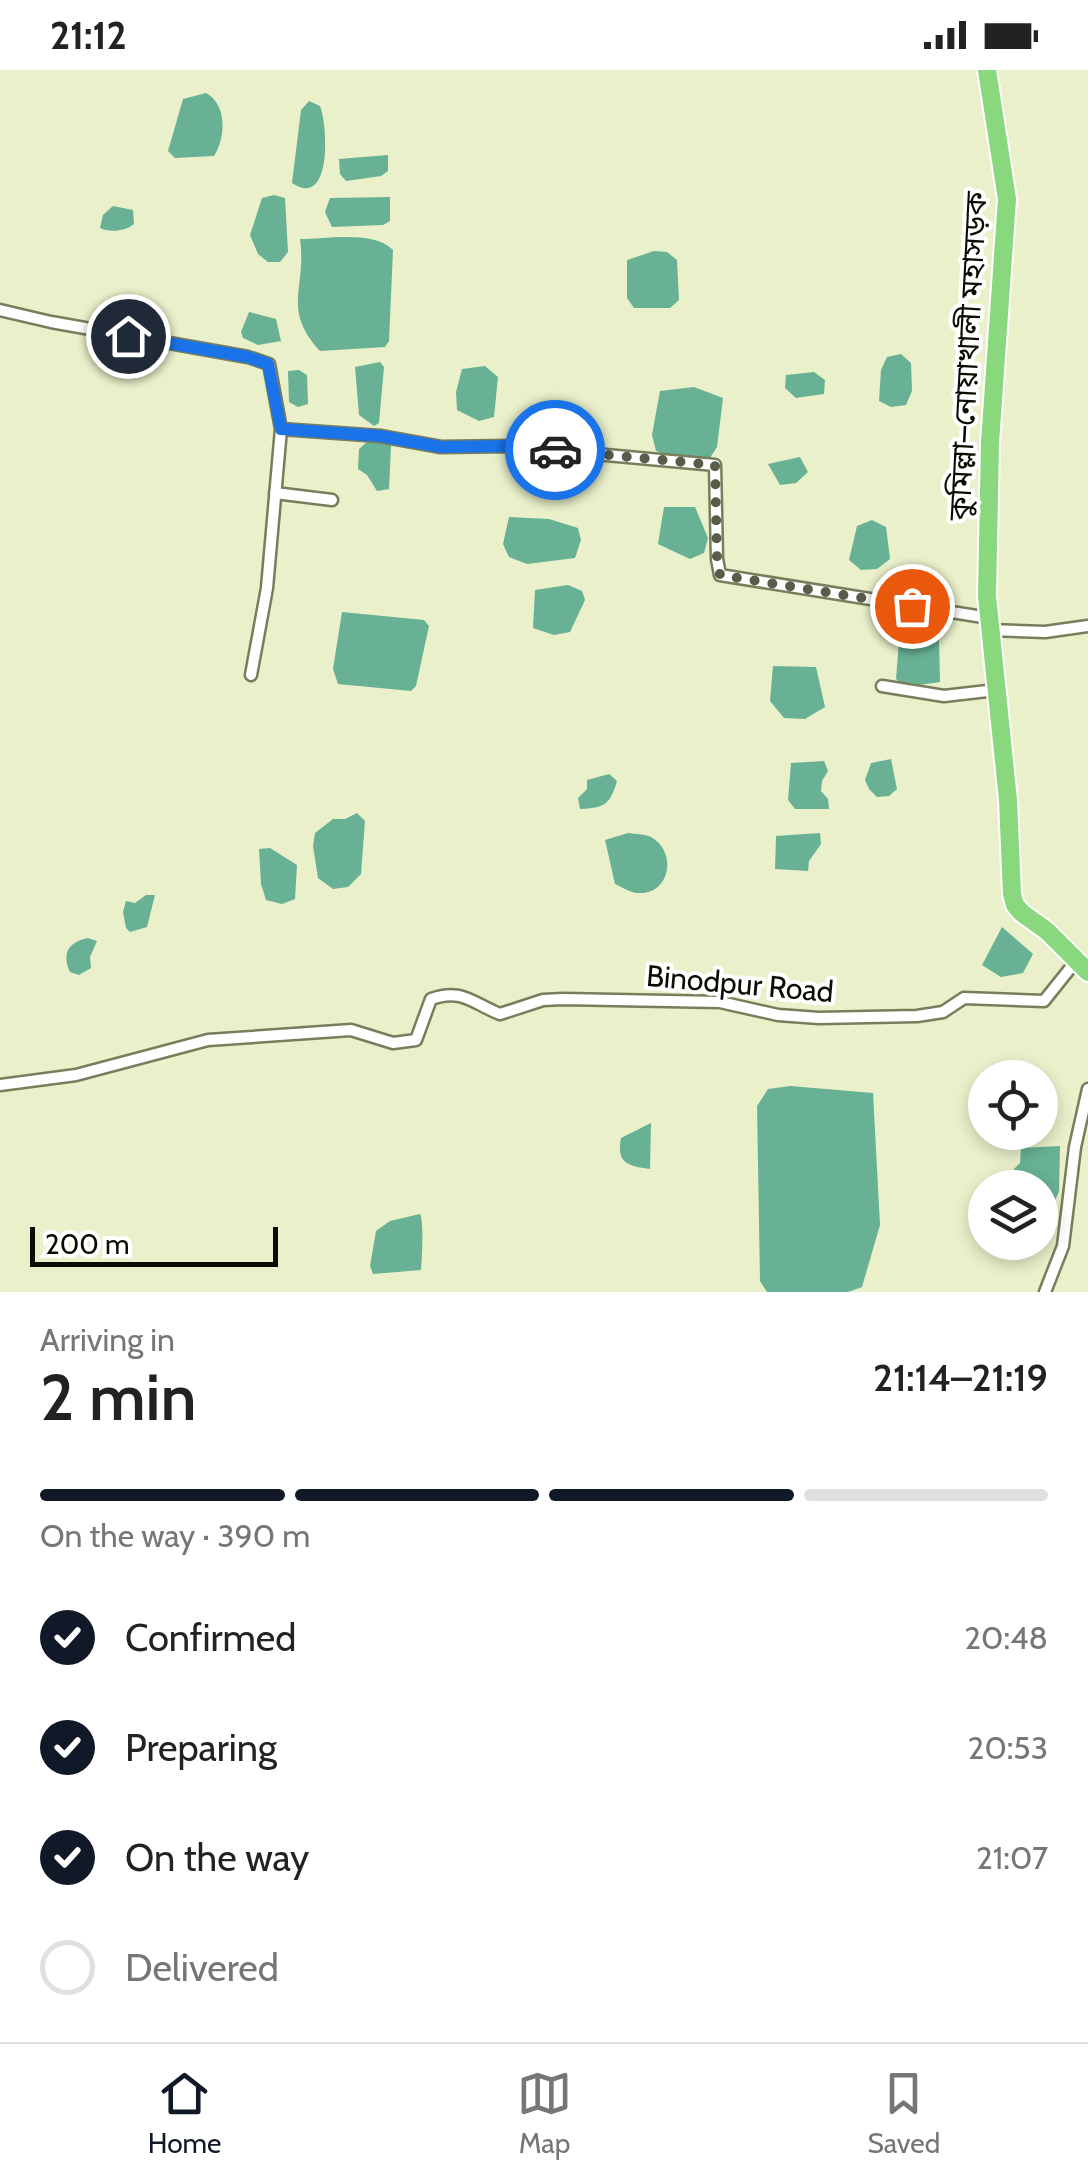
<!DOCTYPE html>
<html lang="en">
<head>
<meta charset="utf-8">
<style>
  :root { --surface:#fff; --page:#f6f6f6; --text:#222; --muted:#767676; --line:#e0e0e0; --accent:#111827 }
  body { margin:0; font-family:Cabin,"Noto Sans Bengali",sans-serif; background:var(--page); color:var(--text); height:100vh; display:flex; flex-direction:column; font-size:38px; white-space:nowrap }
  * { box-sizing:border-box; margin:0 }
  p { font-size:32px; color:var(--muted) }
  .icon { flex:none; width:55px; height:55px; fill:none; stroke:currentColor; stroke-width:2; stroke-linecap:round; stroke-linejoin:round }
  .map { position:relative; height:1222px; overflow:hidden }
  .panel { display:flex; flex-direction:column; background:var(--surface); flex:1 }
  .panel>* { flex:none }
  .tools { position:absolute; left:968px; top:990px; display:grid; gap:20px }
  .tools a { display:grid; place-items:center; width:90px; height:90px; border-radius:50%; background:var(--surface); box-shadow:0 5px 15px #0003; font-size:50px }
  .scale { position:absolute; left:30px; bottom:25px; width:248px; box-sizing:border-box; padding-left:10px; border:5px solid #0b0c02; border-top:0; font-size:28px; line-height:35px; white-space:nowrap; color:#0b0c02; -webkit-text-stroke:8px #fff; paint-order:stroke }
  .pin { position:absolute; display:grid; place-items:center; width:85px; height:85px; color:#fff; margin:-42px; border:5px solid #fff; border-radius:50%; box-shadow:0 2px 10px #0007 }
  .courier { position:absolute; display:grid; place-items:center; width:100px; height:100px; margin:-50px; border:8px solid #1a73e8; border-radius:50%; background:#fff; color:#222; box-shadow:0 2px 12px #0007 }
  .headline em { font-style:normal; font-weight:600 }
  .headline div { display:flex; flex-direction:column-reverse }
  .headline { display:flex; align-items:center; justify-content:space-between; height:170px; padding:0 40px }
  h1 { font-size:65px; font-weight:600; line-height:75px }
  .bar { display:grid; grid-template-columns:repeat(4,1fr); gap:15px 10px; align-content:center; height:120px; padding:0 40px }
  .bar i { height:12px; border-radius:8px; background:var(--line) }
  .bar .on { background:var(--accent) }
  .bar p { grid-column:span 4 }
  ol { padding:0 40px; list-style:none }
  li { display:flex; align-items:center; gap:30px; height:110px }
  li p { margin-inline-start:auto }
  li .icon { padding:10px; border-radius:50%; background:var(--accent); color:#fff; stroke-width:4 }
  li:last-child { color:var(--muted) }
  li i { width:55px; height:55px; border:5px solid var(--line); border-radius:50% }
  .status { display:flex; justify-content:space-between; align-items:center; height:70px; padding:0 50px; background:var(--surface); direction:ltr }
  .status svg { height:28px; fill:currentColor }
  .tab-bar { display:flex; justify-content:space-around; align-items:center; height:140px; border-top:2px solid var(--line); background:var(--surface); font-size:28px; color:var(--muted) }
  .tab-bar a { display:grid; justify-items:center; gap:5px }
  .tab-bar .on { color:var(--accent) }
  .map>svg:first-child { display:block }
  .water { fill:#68b195 }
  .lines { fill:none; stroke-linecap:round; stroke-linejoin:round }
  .street-casing { stroke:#787e5c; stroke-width:15 }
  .highway-casing { stroke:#fff; stroke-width:22 }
  .street { stroke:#fff; stroke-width:10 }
  .highway { stroke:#89d87e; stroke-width:18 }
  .done { stroke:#595c48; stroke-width:10; stroke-dasharray:0 18 }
  .route { stroke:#1a73e8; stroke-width:12 }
  .labels { text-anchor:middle; stroke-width:8; stroke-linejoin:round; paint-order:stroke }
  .street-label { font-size:30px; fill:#0b0c02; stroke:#fff }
</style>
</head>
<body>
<div class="status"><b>21:12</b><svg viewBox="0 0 49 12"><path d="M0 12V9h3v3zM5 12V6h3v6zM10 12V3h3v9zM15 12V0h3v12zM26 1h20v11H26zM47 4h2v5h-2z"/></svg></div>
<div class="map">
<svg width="1088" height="1222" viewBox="0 0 1088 1222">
  <rect width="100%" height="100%" fill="#e9f0ca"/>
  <path class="water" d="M206,23C227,34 226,67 214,86L175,88L168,81L183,29Z
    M309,31L320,36C328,55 332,140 292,113L301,40Z
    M388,85V101L381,106L346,111L340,104L339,89Z
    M274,125L285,128L288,182L280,192H268L258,184L250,165L262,128Z
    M390,127V151L383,155L332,157L325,142L330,128Z
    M113,136L133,140L134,154C126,161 110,163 100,158L103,145Z
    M300,169C326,169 374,160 393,180L389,271L385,277L320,281C281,239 307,218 300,169Z
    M654,181L667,182L677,190L679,230L670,238H634L627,228V190Z
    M249,242L276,249L281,271L258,275L243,268L241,262Z
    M901,284L911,293L912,321L906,335L891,337L879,331L881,300L887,287Z
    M380,292L384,297L379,353L374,356L359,345L355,297Z
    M485,296L498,307L494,347L479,351L457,340L456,322L462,299Z
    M299,300L307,305L308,334L298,337L289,332L288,301Z
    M814,302L825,310L824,324L796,328L785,318L786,305Z
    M694,317L723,328L717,377L708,391L690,393L656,381L652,365L660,321Z
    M368,371H386L391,376L389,419L377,421L367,405L358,399L359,379Z
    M800,387L808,402L796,413L780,415L768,394Z
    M664,437H695L708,468L704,483L690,489L658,474Z
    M509,447L549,449L578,458L581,470L575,488L527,494L509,487L503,474Z
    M872,450L886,457L890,489L877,499L861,500L849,490L857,456Z
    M568,515L582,521L585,530L570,562L554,565L533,558L535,520Z
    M342,542L424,550L429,556L416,616L411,621L338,614L333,599Z
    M919,563L939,568L940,612L905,617L896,609L899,571Z
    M773,596L816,597L825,637L805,649L784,648L770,631Z
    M891,689L897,719L889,726L877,727L869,719L865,710L871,693Z
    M824,691L828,701L822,711L821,721L828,729L829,739H795L788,730L791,693Z
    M609,704L617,711C610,735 604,738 580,739L578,728L587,719V710Z
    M357,743L365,751L361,804L348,817L333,819L318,808L313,776L315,763L333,749H345Z
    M628,763C635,764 645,764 651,767C678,782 670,825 638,823C631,823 622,817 615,814L605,770Z
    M820,763L821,774L809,791L808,801L775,799L776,766Z
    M270,778L297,795L295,829L282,834L266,830L261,814L259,779Z
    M146,825H155L147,857L130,862L126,858L123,842L126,831L135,833Z
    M1002,857L1033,884L1023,903L1001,907L982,895Z
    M88,868L97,871L90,887L91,898L79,905L70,902C61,883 69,872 88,868Z
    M790,1016L873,1023L880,1155L862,1217L848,1222H767L760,1211L757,1036L768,1019Z
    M651,1053L650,1099C628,1096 616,1093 621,1068Z
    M1060,1076L1059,1122L1055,1130L1040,1132V1118L1016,1117L1014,1099L1020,1093L1021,1078Z
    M420,1144C424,1151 422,1188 421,1200L373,1204L370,1196L376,1161L390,1151Z"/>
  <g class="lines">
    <defs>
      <path id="street" d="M0,240L51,252L248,287L269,294L281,359L267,518L251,605
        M281,359L380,366L441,377L508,376L715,395L717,489L720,505L989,548
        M275,423L332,430
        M990,560L1045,562L1088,556
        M882,616L944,626L996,620
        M0,1015L76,1005L208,970L351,960L393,973L416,970L431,929C462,918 472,933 500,944L543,930L563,929L720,932L778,945L819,948L917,946L943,942L964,928L1044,931L1076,891
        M1045,1222L1063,1176L1075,1077L1088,1019"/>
      <path id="highway" d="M987,0L1007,129L990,373L987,526L1008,730L1012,824L1015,835L1022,843L1047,861L1088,902"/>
    </defs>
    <use href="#street" class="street-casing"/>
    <use href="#highway" class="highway-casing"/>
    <use href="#street" class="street"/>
    <use href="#highway" class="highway"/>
  </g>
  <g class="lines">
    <path class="done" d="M555,380L715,395L717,488L720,505L912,536"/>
    <path class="route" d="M128,266L248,287L268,294L281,359L380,366L441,377L508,376L555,380"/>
  </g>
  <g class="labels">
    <g class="street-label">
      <text transform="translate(968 286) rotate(-87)" y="10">কুমিল্লা–নোয়াখালী মহাসড়ক</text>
      <text transform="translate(740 914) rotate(5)" y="10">Binodpur Road</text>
    </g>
  </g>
</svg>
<div class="tools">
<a><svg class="icon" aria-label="locate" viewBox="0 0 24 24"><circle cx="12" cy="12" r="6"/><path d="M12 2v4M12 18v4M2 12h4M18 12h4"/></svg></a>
<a><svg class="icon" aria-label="layers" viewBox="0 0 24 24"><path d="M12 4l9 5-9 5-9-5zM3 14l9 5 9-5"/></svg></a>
</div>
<div class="scale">200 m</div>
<div class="pin" style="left:912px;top:536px;background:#ea580c"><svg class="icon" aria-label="bag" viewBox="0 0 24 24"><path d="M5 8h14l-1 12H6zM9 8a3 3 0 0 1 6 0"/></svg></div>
<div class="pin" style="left:128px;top:266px;background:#1f2937"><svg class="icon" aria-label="home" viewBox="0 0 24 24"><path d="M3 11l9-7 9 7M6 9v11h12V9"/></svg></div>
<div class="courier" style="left:555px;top:380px"><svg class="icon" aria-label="car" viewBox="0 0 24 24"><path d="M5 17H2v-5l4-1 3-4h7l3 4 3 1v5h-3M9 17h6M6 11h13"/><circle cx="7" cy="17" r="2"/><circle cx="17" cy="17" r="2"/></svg></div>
</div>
<section class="panel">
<div class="headline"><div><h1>2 min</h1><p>Arriving in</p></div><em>21:14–21:19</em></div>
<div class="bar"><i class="on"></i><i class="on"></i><i class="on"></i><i></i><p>On the way · 390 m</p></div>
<ol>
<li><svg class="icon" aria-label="check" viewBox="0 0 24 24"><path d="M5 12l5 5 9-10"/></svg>Confirmed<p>20:48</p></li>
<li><svg class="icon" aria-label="check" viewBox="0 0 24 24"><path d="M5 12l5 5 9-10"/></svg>Preparing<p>20:53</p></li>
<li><svg class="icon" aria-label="check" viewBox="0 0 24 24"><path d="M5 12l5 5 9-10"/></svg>On the way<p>21:07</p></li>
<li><i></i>Delivered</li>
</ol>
</section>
<nav class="tab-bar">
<a class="on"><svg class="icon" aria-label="home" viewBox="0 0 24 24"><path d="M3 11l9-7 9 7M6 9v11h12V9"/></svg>Home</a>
<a><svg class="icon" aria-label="map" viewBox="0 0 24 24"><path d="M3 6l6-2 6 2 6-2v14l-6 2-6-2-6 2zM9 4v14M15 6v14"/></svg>Map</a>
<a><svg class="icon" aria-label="saved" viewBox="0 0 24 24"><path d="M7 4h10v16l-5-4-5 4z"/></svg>Saved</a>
</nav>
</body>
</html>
